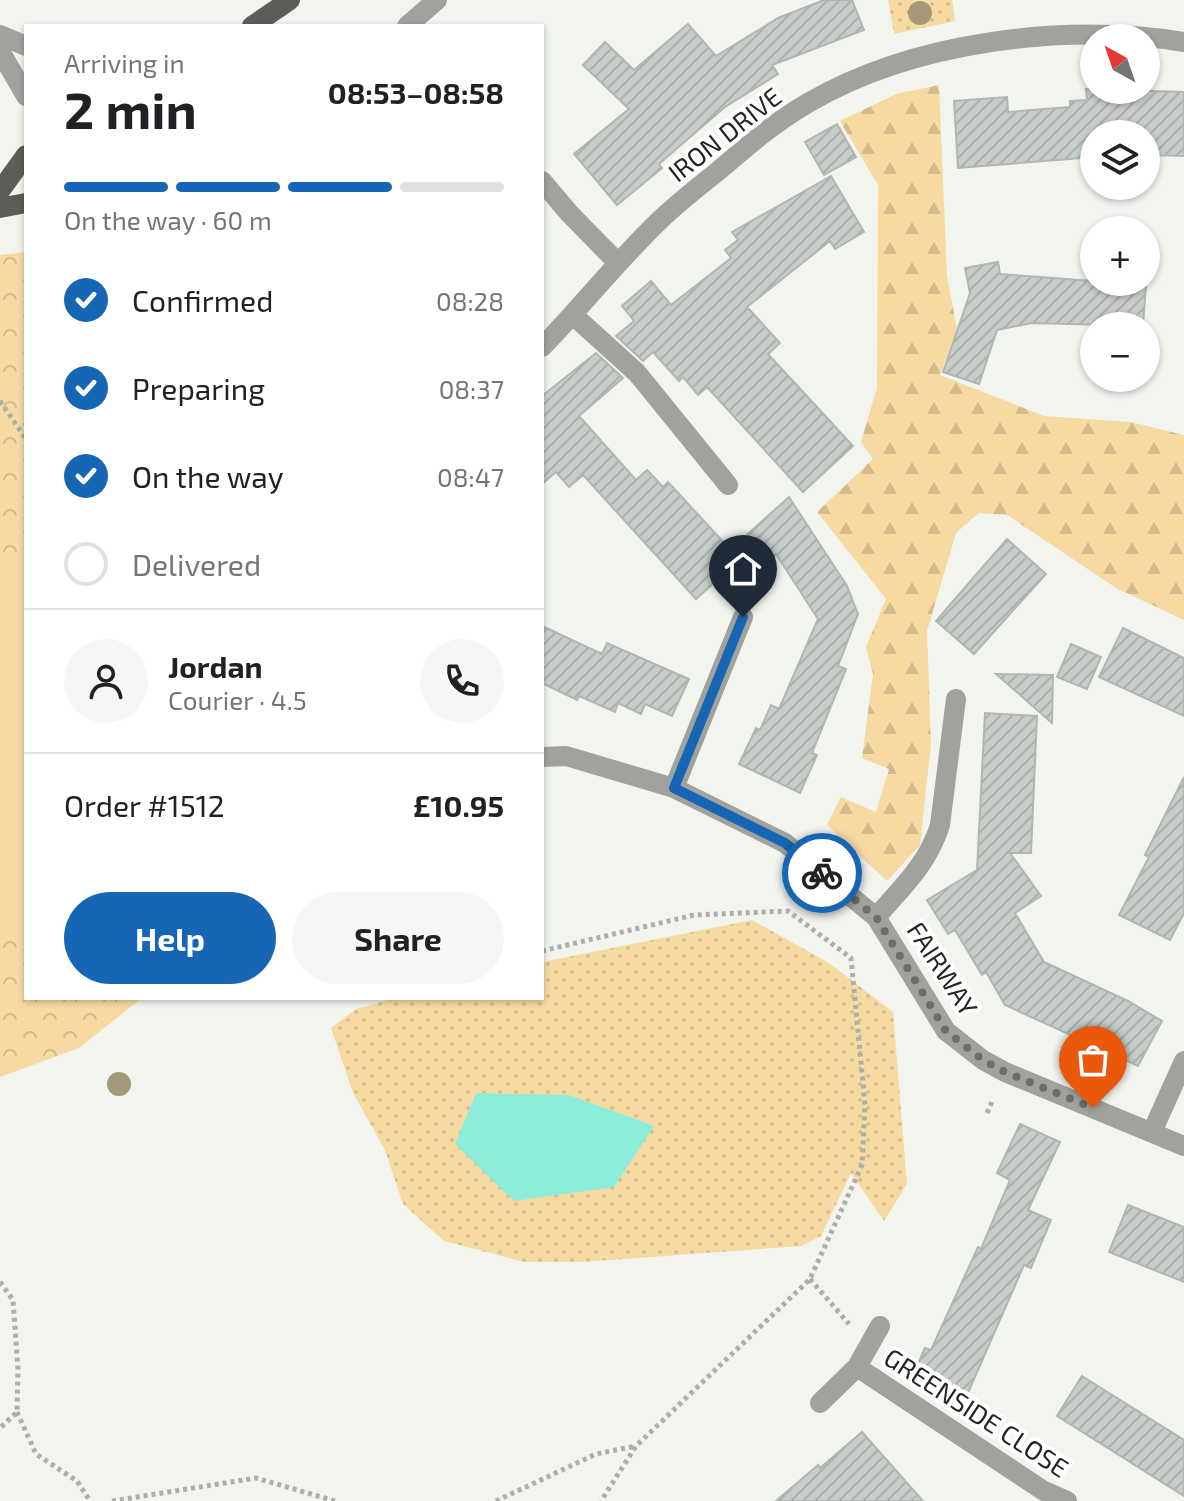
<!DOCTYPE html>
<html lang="en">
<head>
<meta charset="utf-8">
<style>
  :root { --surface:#fff; --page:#f6f6f6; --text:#202124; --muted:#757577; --line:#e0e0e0; --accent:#1766b5 }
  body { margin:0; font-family:"Exo 2",sans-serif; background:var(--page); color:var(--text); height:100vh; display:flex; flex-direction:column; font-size:30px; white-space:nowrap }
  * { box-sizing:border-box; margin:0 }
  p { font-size:26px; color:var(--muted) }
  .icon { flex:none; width:44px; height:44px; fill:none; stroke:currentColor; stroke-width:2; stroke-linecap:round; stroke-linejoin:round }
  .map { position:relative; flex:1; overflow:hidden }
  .details { position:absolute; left:24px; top:24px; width:520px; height:976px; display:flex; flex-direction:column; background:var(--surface); border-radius:0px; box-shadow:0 2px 6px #0004 }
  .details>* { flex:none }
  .needle { width:52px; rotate:320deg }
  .buttons { position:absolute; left:1080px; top:24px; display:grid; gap:16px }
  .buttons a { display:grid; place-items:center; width:80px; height:80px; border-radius:50%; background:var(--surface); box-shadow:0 2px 6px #0004; font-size:40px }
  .pin { position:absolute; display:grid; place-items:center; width:68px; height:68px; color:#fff; margin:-82px -34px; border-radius:50% 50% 50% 0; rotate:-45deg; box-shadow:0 0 8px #0007 }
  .pin .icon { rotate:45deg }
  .courier { position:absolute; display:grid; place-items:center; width:80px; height:80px; margin:-40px; border:6px solid #1766b5; border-radius:50%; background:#fff; color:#222; box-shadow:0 2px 10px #0007 }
  .head em { font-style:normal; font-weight:700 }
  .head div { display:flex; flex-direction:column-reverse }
  .head { display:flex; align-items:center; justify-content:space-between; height:136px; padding:0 40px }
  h1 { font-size:52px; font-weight:700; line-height:60px }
  .bar { display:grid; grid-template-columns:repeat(4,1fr); gap:12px 8px; align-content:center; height:96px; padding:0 40px }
  .bar i { height:10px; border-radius:6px; background:var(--line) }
  .bar .current { background:var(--accent) }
  .bar p { grid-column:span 4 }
  .line { display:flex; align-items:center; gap:20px; padding:0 40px; border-top:2px solid var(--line) }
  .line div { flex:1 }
  .round { display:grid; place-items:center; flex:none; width:84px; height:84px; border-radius:42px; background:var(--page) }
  ol { padding:0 40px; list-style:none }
  li { display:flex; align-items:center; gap:24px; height:88px }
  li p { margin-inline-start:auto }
  li .icon { padding:8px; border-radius:50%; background:var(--accent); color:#fff; stroke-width:4 }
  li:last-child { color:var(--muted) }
  li i { width:44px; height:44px; border:4px solid var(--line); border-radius:50% }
  .cta { display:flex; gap:16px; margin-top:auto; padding:16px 40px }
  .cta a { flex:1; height:92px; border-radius:48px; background:var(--accent); color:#fff; font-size:32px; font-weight:700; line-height:92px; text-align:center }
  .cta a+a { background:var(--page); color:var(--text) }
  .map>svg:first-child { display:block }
  .grass { fill:url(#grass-dots) }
  .forest { fill:url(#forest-firs) }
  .park { fill:url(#park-crowns) }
  .pitch { fill:#f7daa2 }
  .water { fill:#8deddb }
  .building { fill:url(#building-hatch); stroke:#b0b7b2; stroke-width:2 }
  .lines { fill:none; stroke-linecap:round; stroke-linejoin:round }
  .path { stroke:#acafa9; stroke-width:5; stroke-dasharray:4 4; stroke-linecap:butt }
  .minor { stroke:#a1a19d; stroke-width:20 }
  .major { stroke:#5d5d58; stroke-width:20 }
  .tree { fill:#a39878 }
  .done { stroke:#6c6e6b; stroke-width:8; stroke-dasharray:0 14.4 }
  .route { stroke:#1766b5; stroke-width:10 }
  .labels { text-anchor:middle; stroke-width:8; stroke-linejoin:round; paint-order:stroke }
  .street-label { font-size:26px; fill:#252624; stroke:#fff }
</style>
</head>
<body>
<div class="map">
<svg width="1184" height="1501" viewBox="0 0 1184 1501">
  <defs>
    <pattern id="grass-dots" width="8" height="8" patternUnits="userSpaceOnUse" patternTransform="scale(2)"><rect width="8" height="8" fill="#f7daa2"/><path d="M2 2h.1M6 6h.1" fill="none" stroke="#d4bb8b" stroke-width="1.8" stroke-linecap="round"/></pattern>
    <pattern id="forest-firs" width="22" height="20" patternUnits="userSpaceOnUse" patternTransform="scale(2)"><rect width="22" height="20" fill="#f7daa2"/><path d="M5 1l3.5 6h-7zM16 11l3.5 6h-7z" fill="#d4bb8b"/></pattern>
    <pattern id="park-crowns" width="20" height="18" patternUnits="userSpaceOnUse" patternTransform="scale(2)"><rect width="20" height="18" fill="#f7daa2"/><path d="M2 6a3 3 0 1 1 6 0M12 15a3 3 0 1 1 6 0" fill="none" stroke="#d4bb8b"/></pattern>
    <pattern id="building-hatch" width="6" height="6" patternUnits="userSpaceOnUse" patternTransform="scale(2)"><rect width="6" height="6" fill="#c7cec9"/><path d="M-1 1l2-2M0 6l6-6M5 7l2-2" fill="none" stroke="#abb1ac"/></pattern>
  </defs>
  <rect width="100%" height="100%" fill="#f1f5ee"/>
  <path class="grass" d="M888,0H952L955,21L894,34Z
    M752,920L829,963L893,1012L907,1184L884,1221L851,1173L821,1236L801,1246L583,1262H524L444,1241L403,1204L385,1150L353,1093L331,1028L356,1009L396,998H542V962Z"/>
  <path class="forest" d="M939,85L947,276L957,329L940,375L1044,416L1130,422L1184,435V620L1116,588L1007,515L979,513L956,533L927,631L931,744L920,845L887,881L827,825L841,797L876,812L889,769L862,758L873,674L866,647L886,599L817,512L873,459L861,442L877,387L878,185L840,121L896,94Z"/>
  <path class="park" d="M26,252V998H142L79,1048L0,1077V255Z"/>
  <path class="pitch" d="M26,560V955L0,915V577Z"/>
  <path class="water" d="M476,1093L569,1095L654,1126L614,1187L514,1201L455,1144Z"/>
  <path class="building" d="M824,0H852L864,30L772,65L778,74L725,107L659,164L662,168L617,205L574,154L629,109L583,65L605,42L634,70L688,24L716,56L778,18Z
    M1086,89L1184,92V156L1146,155V134H1094V157L958,168L954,101L1007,97L1008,112L1070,107V101L1087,100Z
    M837,124L856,157L824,175L805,142Z
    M831,176L864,232L835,249L830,241L747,307L780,343L768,354L853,446L803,492L707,387L698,395L683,377L679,381L653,352L643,361L616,336L634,321L622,306L651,281L671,305L731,258L725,250L738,240L732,232Z
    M998,262L1000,274L1146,285L1143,326L1032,323L997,330L979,384L943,372L970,293L965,268Z
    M596,353L623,378L579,416L636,480L647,470L663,487L668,482L740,560L696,599L583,475L569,487L556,472L542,484V396Z
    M789,497L847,586L858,614L838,666L846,669L812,753L817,755L800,793L739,764L756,728L760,730L771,705L779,709L818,619L776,554L755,574L732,548Z
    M1007,539L1046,574L974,654L936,621Z
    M542,626L602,654L607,643L689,679L672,716L645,704L641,714L618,703L615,712L579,696L577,700L542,683Z
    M1123,628L1184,658V716L1099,677Z
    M1071,644L1101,657L1087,689L1057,677Z
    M996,674L1053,675L1052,723Z
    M985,713L1037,716L1031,853H1010L1041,896L1015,913L1044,962L1128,1001L1162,1021L1138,1066L1005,1005L986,972L982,975L955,930L948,934L927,900L977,870Z
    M1184,777V913L1170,940L1119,915L1149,857L1145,855Z
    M1020,1124L1060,1142L1028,1210L1051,1220L1031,1268L1024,1265L964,1402L911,1379L925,1348L931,1350L978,1247L981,1249L1010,1180L997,1173Z
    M1128,1205L1184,1227V1282L1109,1252Z
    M1082,1376L1184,1440V1496L1057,1416Z
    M862,1432L923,1501H776L818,1465L820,1468Z"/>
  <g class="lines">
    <path class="path" d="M0,401L26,439
      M542,951L694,915L788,911L851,958L865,1105L862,1165L810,1279L636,1446L601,1501
      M987,1113L993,1099
      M810,1279L849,1324
      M0,1282L13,1300L18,1369L17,1412L0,1428
      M17,1412L36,1454L77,1481L90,1501
      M112,1501L256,1478L335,1501
      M496,1501L596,1454L636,1446"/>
    <path class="minor" d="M407,26L437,0
      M0,35L26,46
      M0,51L26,96
      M542,181L569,213L618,263
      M573,315L637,373L728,485
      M542,347C583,305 619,259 661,219C679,202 698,187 717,172C746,147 775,122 808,103C914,41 1064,23 1184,42
      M542,757L566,756L674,788L785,843L876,917L946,1031L983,1060L1005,1072L1184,1146
      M674,788L743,617
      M876,917C902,888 929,862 940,825L956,699
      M1152,1132L1184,1061
      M857,1367L1044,1491L1067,1501
      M820,1403L857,1367L880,1326"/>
    <path class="major" d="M252,26L290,0
      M0,191L26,155
      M0,208L26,203"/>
  </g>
  <g class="tree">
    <circle cx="920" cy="13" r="12"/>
    <circle cx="119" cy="1084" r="12"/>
  </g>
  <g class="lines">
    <path class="done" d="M822,873L876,917L946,1031L983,1060L1005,1072L1093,1108"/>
    <path class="route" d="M743,617L674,788L785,843L822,873"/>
  </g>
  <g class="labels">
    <g class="street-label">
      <text transform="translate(725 135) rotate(-38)" y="9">IRON DRIVE</text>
      <text transform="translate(942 969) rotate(57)" y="9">FAIRWAY</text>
      <text transform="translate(976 1413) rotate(33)" y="9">GREENSIDE CLOSE</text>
    </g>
  </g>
</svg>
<div class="buttons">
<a><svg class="needle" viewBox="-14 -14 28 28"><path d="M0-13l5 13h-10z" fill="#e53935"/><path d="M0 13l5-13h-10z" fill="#757577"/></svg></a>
<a><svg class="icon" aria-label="layers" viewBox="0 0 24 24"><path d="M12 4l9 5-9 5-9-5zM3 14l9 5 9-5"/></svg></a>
<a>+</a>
<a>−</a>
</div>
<div class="pin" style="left:1093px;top:1108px;background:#ea580c"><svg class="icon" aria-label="bag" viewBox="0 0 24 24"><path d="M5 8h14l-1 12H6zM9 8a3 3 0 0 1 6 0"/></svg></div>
<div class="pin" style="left:743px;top:617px;background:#1f2937"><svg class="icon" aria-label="home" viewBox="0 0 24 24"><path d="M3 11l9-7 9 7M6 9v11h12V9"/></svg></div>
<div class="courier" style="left:822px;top:873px"><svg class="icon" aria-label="bike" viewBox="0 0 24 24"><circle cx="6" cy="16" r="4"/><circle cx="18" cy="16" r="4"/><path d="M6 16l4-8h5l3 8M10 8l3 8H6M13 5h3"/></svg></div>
<section class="details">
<div class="head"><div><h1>2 min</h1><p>Arriving in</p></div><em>08:53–08:58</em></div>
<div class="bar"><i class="current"></i><i class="current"></i><i class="current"></i><i></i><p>On the way · 60 m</p></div>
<ol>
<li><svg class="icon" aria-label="check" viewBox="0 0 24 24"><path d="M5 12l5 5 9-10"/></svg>Confirmed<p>08:28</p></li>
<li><svg class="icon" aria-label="check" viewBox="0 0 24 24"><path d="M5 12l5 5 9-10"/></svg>Preparing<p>08:37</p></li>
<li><svg class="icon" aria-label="check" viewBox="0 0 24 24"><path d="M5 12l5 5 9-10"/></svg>On the way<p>08:47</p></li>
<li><i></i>Delivered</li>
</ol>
<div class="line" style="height:144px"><a class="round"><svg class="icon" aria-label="person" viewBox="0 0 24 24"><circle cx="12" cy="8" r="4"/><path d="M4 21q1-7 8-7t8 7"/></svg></a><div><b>Jordan</b><p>Courier · 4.5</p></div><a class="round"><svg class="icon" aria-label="phone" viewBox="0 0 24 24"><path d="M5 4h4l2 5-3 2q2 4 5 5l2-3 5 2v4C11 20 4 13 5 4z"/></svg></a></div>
<div class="line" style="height:104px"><div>Order #1512</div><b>£10.95</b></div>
<div class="cta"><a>Help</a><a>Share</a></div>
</section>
</div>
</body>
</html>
